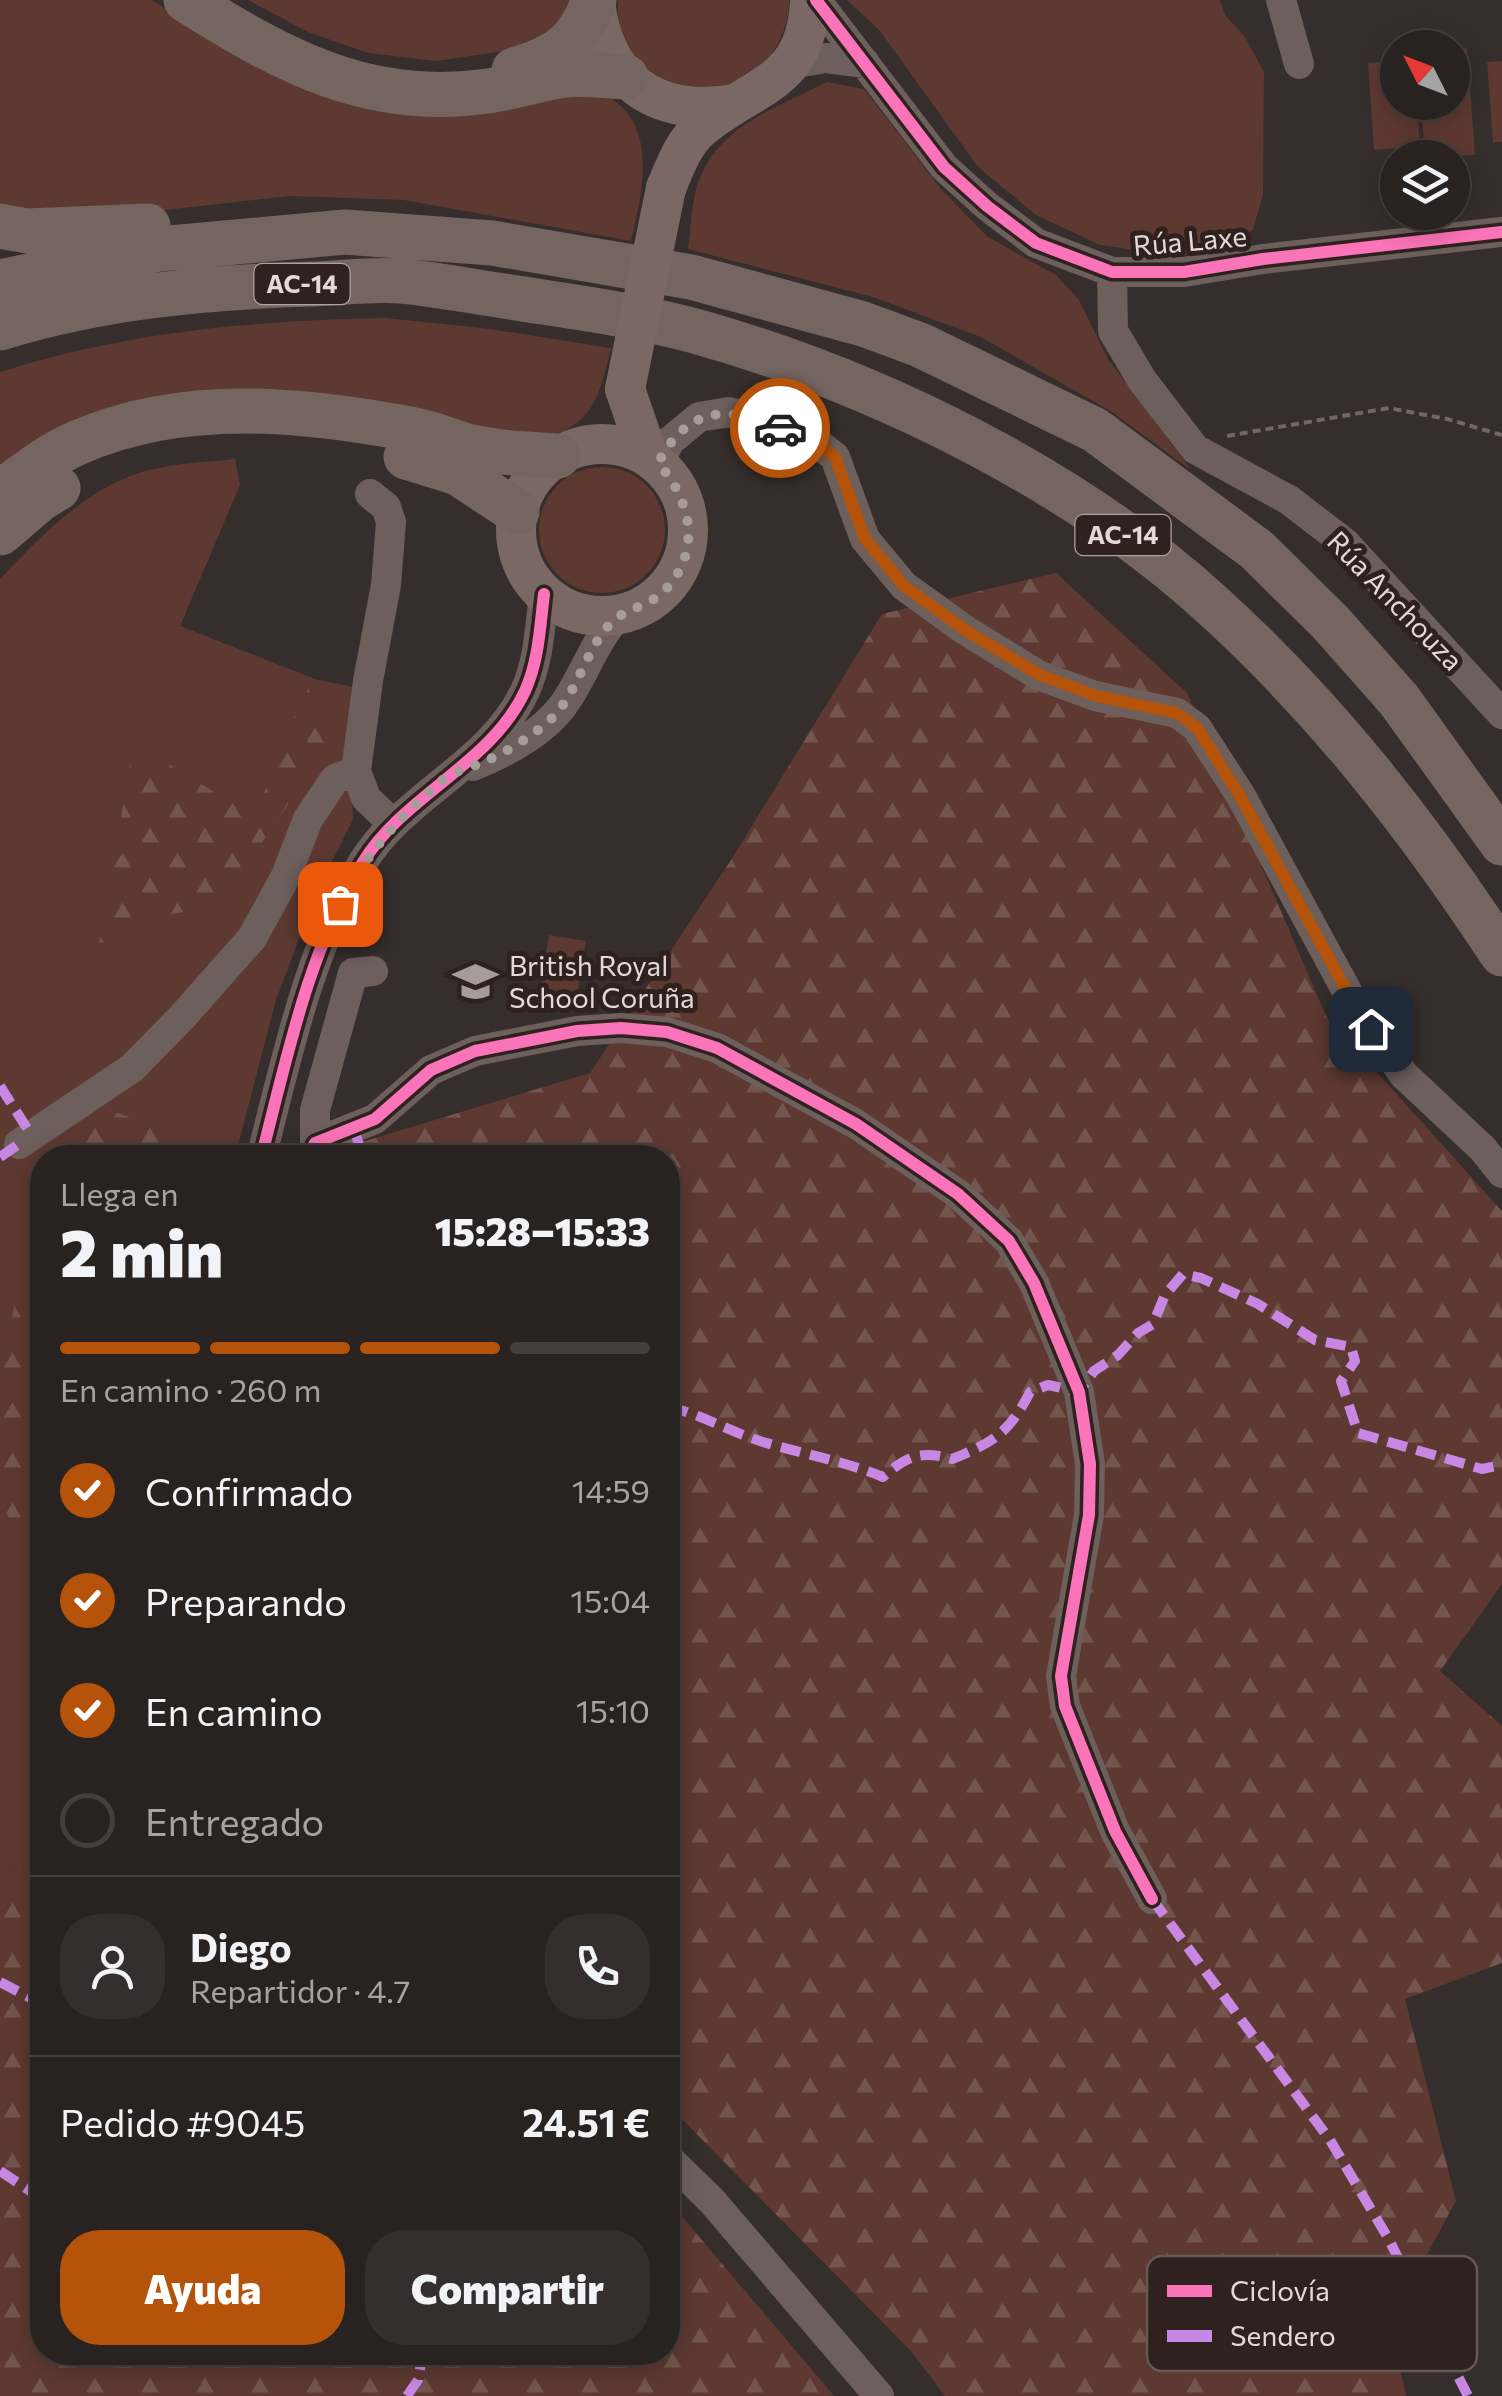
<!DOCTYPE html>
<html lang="es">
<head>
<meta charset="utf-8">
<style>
  :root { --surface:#282221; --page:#342f2e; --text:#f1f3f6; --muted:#a5a4a5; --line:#443f3f; --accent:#b45309 }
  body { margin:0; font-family:Commissioner,sans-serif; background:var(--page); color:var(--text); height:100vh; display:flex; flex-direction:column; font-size:38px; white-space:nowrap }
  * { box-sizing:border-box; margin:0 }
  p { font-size:32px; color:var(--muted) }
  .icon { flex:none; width:55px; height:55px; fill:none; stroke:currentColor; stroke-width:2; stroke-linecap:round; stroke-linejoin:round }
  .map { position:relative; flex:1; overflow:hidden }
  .sheet { position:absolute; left:30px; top:1145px; width:650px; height:1220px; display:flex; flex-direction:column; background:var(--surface); border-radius:40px; box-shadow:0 5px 25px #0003,0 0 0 2px var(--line) }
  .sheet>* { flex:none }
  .needle { width:65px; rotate:312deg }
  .controls { position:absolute; left:1380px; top:30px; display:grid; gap:20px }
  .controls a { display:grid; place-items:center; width:90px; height:90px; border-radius:50%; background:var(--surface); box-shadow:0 5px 25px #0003,0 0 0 2px var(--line); font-size:50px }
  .pin { position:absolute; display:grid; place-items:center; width:85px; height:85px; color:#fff; margin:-42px; border-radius:20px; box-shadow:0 5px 15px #0006 }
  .courier { position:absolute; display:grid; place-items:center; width:100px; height:100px; margin:-50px; border:8px solid #b45309; border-radius:50%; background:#fff; color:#222; box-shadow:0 2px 12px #0007 }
  .headline em { font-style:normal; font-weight:800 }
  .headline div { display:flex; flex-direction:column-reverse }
  .headline { display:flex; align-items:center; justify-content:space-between; height:170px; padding:0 30px }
  h1 { font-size:65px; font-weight:800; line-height:75px }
  .bar { display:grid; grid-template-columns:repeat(4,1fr); gap:15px 10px; align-content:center; height:120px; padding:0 30px }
  .bar i { height:12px; border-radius:8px; background:var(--line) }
  .bar .active { background:var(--accent) }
  .bar p { grid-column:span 4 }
  .line { display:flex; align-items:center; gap:25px; padding:0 30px; border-top:2px solid var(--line) }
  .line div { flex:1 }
  .round { display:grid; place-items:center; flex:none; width:105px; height:105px; border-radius:40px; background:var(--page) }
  ol { padding:0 30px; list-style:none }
  li { display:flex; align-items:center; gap:30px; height:110px }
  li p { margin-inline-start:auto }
  li .icon { padding:10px; border-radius:50%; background:var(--accent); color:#fff; stroke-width:4 }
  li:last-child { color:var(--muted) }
  li i { width:55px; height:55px; border:5px solid var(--line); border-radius:50% }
  .cta { display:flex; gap:20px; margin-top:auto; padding:20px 30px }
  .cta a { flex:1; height:115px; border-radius:40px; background:var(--accent); color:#fff; font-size:40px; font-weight:800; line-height:115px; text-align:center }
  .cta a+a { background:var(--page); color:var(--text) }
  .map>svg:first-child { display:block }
  .green { fill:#5d3931 }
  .forest { fill:url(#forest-firs) }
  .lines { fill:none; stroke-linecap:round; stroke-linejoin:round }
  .path { stroke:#726765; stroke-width:4; stroke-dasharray:8 5; stroke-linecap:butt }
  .minor { stroke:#6d5f5c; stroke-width:30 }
  .major { stroke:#796863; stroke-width:40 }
  .highway { stroke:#756561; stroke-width:45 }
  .major-bridge { stroke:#796863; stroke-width:40 }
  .quiet { stroke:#c787e3; stroke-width:10; stroke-dasharray:20 10; stroke-linecap:butt }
  .cycleway-casing { stroke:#2f211e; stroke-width:19 }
  .cycleway { stroke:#fb73b8; stroke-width:12 }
  .done { stroke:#a69d9b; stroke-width:10; stroke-dasharray:0 18 }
  .route { stroke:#b45309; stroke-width:12 }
  .labels { text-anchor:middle; stroke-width:10; stroke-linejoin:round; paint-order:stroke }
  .shield { fill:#2f211e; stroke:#ada2a0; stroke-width:2.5 }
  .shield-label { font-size:25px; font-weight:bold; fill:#e3d9d7 }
  .street-label { font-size:28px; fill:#e3d9d7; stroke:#2f211e }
  .poi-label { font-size:28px; fill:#e3d9d7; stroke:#2f211e; text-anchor:start }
  .key { fill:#2f211e; stroke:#655856; stroke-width:2.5 }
  .key-label { font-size:28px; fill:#e3d9d7 }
</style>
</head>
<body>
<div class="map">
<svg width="1502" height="2396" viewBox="0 0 1502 2396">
  <defs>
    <pattern id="forest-firs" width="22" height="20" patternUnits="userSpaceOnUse" patternTransform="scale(2.5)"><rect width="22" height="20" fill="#5d3931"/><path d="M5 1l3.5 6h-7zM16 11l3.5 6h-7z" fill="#74554e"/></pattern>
  </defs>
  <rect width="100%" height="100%" fill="#352e2c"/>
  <path class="green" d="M0,0H151L299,86L570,89C582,91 599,91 609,97C659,128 642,194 631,241L404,200L290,196L77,220L0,206Z
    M248,0H580L562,27L511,50L436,61L368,53L308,32Z
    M618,0H789C791,43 748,96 703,93C696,92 687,88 681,86C672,83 659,81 651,75C627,60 616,26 618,0Z
    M847,0H1220L1225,15L1245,37L1264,72L1263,195L1253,229L1233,250L1176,256L1100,245L1036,215L978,167L880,31Z
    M1467,48L1475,155L1425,157L1421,103L1452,102L1453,49Z
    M1397,61L1398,102L1417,103L1420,146L1374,150L1368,63Z
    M1502,61V142H1493L1487,62Z
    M827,82L864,89L941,189L988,237L1056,275L1079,300L1108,359L1191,470L1112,412L981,337L873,297L688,249C691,229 691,206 697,186C716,126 776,108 827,82Z
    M386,318L490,329L611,348C598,403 591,430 531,440L334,400L0,475V372C126,332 255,320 386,318Z
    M235,459L240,485L180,626L315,679L353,687L350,748L353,819L316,894L276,1000L235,1157L42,1158V1869L36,1863L0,1874V579C41,536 89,485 149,470C177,463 207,462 235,459Z
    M539 530a63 63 0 1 1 126 0a63 63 0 1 1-126 0Z
    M549,935L586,941L575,1009L538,1003Z"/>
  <path class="forest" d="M1056,573L1187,693L1326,1016L1502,1211V1584L1440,1671L1502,1726V1963L1405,1999L1456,2201L1390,2322L1406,2396H945L911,2351L668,2105V1158H309L590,1073L731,860L882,614Z
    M307,687L336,734L220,904L169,915L97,956L134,742L254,817Z
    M118,1113L200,1145L197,1157H47L49,1149Z
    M42,1180V1544L37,1557L0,1505V1372Z
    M36,1862L42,1869V2352H668V2200L834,2396H0V1874Z"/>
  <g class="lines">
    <path class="path" d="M1227,436L1389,408L1447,419L1502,435"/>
    <path class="minor" d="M816,0L944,167L987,206L1036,243L1112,272H1184L1263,259L1502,232
      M1281,0L1299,64
      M790,64L826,58L865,63
      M1112,272L1113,331L1142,380L1195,449L1289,500L1345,543L1502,714
      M658,463L670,441L699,417L729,412L760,420L815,441L835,457L865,539L904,586L965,630L1038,675L1095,696L1177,713L1197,728L1241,796L1355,1006L1404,1075L1483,1149L1502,1173
      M370,494L386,507L391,522L386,585L368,681L356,771L366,798L393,824
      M473,766C502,754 534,738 555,715C581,687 591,644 619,615
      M315,1143L375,1119L431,1070L475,1051L577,1031L621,1028L667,1032L717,1048L856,1124L958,1194L1009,1241L1034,1283L1079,1392L1090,1464L1089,1515L1061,1676L1065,1706L1115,1831L1152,1899
      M315,1143V1110L353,973L373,971
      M19,1144L132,1068L183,1016L252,938L286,876L308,819L335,779L356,771
      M261,1158C287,1058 308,951 363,862C404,795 491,764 525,691C539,660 540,626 544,594
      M668,2158L712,2201L879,2396"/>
    <path class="major" d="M595,0C603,81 656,118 735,104
      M666,188C675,167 683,143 701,128C753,84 807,85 810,0
      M625,389L648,456
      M516 530a86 86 0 1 1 172 0a86 86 0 1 1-172 0Z"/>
    <path class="highway" d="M186,0C283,61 369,108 488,91C514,87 539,79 564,75C584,73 605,76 626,77
      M514,70C558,57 578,44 594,0
      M0,226L27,231L148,226
      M0,282L159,249L345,232L492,243L691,277L863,324L920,345L1095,430L1257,550L1330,622L1399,700L1502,843
      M0,328C101,297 207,287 312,284C341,283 371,279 400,281C435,284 470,291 504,296C567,306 633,314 695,331C874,381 1073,478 1211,604C1325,707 1418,826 1502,954
      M406,457L458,473L517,512
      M0,493C24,475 49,455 77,443C184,396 304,409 415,430C433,433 449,441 467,446C497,453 527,454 558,456
      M0,533L40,499L58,488"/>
    <path class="major-bridge" d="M625,389L666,188"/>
    <path class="quiet" d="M0,1086L32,1136
      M354,1129L363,1158
      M0,1157L19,1144
      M668,1407C701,1414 730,1432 763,1442C803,1454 844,1461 883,1477C907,1456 920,1450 952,1459C994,1442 1009,1433 1030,1392L1048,1385L1079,1392L1094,1371L1118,1355L1138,1333L1153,1324L1165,1295L1183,1274L1201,1278L1258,1304L1315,1340L1351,1347L1355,1361L1341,1381L1358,1433L1482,1469L1502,1465
      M1152,1899L1330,2140L1388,2238L1468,2396
      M0,1982L42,2004
      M0,2171L32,2192L42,2230
      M407,2396L418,2380L423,2352"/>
    <defs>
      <path id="cycleway" d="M816,0L944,167L987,206L1036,243L1112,272H1184L1263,259L1502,232
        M261,1158C287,1058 308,951 363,862C404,795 491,764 525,691C539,660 540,626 544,594
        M307,1158L315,1143L375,1119L431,1070L475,1051L577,1031L621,1028L667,1032L717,1048L856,1124L958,1194L1009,1241L1034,1283L1079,1392L1090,1464L1089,1515L1061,1676L1065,1706L1115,1831L1152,1899"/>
    </defs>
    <use href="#cycleway" class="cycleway-casing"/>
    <use href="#cycleway" class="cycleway"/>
  </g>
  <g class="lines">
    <path class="done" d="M340,904C364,861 388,828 425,796C432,790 440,781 448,776C459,770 472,767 484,762C508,751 535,735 554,716C578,690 586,650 610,624C624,609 646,607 662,593C703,554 692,501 658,463C688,407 726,405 780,428"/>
    <path class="route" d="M780,428L815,441L835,457L865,539L904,586L965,630L1038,674L1096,696L1177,713L1197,728L1240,796L1355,1006L1371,1029"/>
  </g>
  <defs>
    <symbol id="school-bare" viewBox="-9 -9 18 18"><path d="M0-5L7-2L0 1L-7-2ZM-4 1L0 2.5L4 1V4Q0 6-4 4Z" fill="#a69d9b" stroke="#2f211e" stroke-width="2.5" paint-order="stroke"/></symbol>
  </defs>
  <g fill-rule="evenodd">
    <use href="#school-bare" x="444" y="950" width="63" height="63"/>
  </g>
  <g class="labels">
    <g class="shield">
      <rect x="254.5" y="264" width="95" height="40" rx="8"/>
      <rect x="1075.5" y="515" width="95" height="40" rx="8"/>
    </g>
    <g class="shield-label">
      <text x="302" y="293">AC-14</text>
      <text x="1123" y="544">AC-14</text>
    </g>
    <g class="street-label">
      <text transform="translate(1190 241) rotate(-5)" y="10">Rúa Laxe</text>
      <text transform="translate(1395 601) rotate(46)" y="10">Rúa Anchouza</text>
    </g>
    <g class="poi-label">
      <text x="509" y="976">British Royal<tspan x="509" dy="32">School Coruña</tspan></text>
    </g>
  </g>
  <rect x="1147" y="2256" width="330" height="115" rx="15" class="key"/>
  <rect x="1167" y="2285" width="45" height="12" fill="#fb73b8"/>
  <rect x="1167" y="2330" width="45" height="12" fill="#c787e3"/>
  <g class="key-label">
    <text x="1230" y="2301">Ciclovía</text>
    <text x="1230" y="2346">Sendero</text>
  </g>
</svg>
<div class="controls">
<a><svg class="needle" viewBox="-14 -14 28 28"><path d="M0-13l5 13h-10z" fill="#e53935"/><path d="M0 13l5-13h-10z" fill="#a5a4a5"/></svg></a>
<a><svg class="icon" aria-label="layers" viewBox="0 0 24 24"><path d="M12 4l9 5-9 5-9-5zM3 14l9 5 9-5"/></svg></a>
</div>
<div class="pin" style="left:340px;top:904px;background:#ea580c"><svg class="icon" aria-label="bag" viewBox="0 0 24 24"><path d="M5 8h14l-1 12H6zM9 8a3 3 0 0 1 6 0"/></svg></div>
<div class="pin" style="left:1371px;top:1029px;background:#1f2937"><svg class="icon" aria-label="home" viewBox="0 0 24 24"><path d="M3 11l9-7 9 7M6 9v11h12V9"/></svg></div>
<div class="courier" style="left:780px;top:428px"><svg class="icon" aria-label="car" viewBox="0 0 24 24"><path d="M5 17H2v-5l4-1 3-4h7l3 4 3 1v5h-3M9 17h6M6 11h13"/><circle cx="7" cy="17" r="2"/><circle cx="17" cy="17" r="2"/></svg></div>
<section class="sheet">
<div class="headline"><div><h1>2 min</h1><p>Llega en</p></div><em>15:28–15:33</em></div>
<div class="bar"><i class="active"></i><i class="active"></i><i class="active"></i><i></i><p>En camino · 260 m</p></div>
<ol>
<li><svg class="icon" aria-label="check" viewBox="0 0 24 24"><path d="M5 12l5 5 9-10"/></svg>Confirmado<p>14:59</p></li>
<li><svg class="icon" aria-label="check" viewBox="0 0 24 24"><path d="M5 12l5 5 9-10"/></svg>Preparando<p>15:04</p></li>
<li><svg class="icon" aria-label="check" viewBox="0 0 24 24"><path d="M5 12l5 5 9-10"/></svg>En camino<p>15:10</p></li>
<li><i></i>Entregado</li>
</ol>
<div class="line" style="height:180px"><a class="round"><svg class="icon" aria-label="person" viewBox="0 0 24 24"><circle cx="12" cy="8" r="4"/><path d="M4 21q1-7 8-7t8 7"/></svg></a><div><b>Diego</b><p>Repartidor · 4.7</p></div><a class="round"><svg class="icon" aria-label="phone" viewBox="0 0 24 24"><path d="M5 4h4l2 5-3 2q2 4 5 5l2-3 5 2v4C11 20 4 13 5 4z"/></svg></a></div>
<div class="line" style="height:130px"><div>Pedido #9045</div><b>24.51 €</b></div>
<div class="cta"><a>Ayuda</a><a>Compartir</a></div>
</section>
</div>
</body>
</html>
